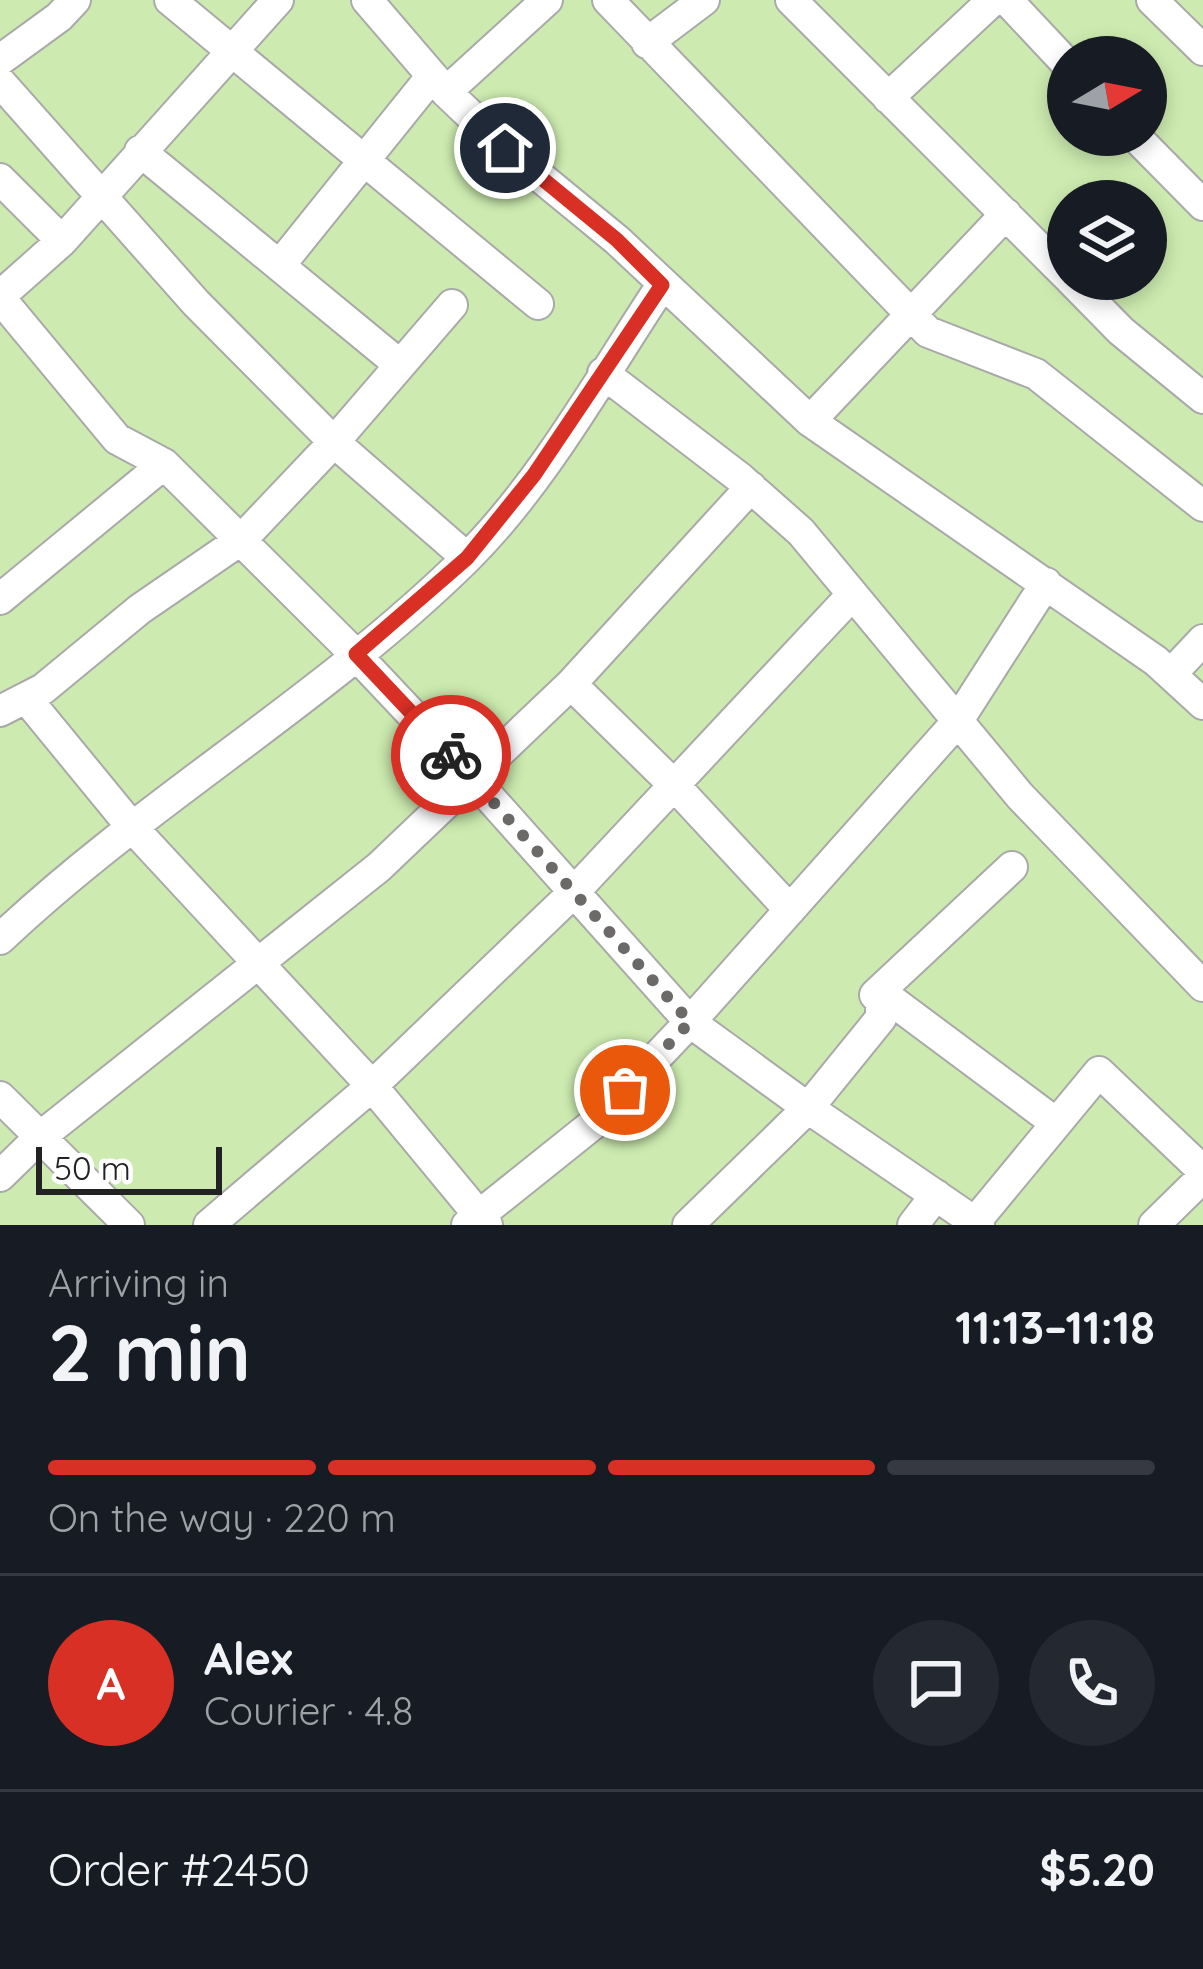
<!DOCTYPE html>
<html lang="en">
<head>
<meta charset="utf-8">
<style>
  :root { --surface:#171b24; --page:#242831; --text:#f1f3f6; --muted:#9ea1a6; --line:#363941; --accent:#d93025 }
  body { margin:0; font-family:Quicksand,sans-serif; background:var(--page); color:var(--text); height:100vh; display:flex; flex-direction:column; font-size:45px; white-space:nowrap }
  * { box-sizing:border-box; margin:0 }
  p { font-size:39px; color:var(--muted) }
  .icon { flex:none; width:66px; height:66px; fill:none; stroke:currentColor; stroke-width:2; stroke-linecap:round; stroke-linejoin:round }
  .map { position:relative; height:1225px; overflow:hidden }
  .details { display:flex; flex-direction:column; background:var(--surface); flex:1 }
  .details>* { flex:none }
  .needle { width:78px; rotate:80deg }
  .tools { position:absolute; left:1047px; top:36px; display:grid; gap:24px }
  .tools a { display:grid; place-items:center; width:120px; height:120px; border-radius:50%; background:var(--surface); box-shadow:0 6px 18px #0003; font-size:60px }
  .scale { position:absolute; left:36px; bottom:30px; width:186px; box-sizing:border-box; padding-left:12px; border:6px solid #222; border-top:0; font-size:33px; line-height:42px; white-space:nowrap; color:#222; -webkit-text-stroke:9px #fff; paint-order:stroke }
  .pin { position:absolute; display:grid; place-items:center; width:102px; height:102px; color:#fff; margin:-51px; border:6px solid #fff; border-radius:50%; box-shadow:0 3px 12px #0007 }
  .courier { position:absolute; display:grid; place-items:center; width:120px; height:120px; margin:-60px; border:9px solid #d93025; border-radius:50%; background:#fff; color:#222; box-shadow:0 3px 15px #0007 }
  .overview em { font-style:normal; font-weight:700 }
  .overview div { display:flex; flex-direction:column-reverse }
  .overview { display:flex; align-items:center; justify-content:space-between; height:204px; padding:0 48px }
  h1 { font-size:78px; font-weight:700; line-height:90px }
  .bar { display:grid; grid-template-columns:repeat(4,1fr); gap:18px 12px; align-content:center; height:144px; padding:0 48px }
  .bar i { height:15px; border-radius:9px; background:var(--line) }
  .bar .active { background:var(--accent) }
  .bar p { grid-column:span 4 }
  .line { display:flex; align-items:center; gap:30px; padding:0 48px; border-top:3px solid var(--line) }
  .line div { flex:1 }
  .round { display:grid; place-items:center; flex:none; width:126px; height:126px; border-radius:63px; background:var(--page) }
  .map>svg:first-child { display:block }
  .grass { fill:#cdebb0; fill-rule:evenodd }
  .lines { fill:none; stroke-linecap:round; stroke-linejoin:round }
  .minor-casing { stroke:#a9a9a9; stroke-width:34 }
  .minor { stroke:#fff; stroke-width:30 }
  .done { stroke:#6b6a68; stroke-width:12; stroke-dasharray:0 21.6 }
  .route { stroke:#d93025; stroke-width:15 }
</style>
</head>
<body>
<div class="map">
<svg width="1203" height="1225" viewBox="0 0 1203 1225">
  <rect width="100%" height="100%" fill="#f2efe9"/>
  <path class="grass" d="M0,0H1203V1225H0ZM1068,57H1146V135H1068ZM1068,201H1146V279H1068Z"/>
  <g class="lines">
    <defs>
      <path id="minor" d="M170,0L538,304
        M367,0L446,92L505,148L617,240L810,421L1156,661L1203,704
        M608,0L928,332L1036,374L1203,506
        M791,0L1068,277
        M1007,0L1068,65
        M1152,0L1203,50
        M647,43L704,0
        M0,60L59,17L75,0
        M0,82L196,303L334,442L467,558
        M446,92L547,0
        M888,98L993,0
        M1134,135L1203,205
        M140,151L400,365
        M0,179L62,241
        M280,265L432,76
        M1070,279L1121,331L1203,398
        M0,296L62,241L278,0
        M0,298L117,439L164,464L355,654L474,780L690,1022L808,1108L979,1225
        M603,373L740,478L801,532L1020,796L1203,986
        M810,421L1006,214
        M0,599L164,464
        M1171,674L1203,640
        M571,684L674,785L790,910
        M26,698L131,826L372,1086L487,1225
        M0,711L43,689L140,609L242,539L334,442L452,305
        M0,939C146,801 323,700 466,559C543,483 602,375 662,285
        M879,991L1056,1123
        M0,1097L129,1225
        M0,1176L40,1137L379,867L571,684L751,487
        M975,1222L1099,1072L1203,1171
        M209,1225L372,1086L573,893L852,595
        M467,1225L592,1125L690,1022L957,722L1046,583
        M688,1225L808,1108L881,1018V1001L875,995L1012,867
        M913,1225L936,1195
        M1154,1225L1203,1177"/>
    </defs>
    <use href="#minor" class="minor-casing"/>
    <use href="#minor" class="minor"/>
  </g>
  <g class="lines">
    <path class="done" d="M451,755L690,1022L625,1090"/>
    <path class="route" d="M451,755L356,654L467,558L534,475L662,285L617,240L505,148"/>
  </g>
</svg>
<div class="tools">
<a><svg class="needle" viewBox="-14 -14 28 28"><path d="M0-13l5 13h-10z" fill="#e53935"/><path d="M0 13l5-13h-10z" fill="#9ea1a6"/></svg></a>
<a><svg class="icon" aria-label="layers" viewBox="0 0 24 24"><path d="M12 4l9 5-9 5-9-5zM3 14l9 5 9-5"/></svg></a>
</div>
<div class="scale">50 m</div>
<div class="pin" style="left:625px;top:1090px;background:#ea580c"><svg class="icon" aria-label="bag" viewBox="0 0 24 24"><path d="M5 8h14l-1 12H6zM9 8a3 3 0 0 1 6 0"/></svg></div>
<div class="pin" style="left:505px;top:148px;background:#1f2937"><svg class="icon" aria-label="home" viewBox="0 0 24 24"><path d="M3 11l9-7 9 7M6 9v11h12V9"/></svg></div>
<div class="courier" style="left:451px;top:755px"><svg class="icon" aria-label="bike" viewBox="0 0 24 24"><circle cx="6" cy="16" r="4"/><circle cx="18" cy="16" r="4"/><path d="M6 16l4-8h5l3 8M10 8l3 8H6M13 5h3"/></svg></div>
</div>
<section class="details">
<div class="overview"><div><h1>2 min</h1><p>Arriving in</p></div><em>11:13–11:18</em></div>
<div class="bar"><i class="active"></i><i class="active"></i><i class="active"></i><i></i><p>On the way · 220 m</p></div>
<div class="line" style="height:216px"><b class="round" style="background:var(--accent);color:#fff">A</b><div><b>Alex</b><p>Courier · 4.8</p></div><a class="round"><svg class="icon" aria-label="chat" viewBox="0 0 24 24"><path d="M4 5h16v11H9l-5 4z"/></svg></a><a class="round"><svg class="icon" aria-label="phone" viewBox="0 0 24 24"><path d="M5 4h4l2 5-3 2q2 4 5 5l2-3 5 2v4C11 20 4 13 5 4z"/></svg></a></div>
<div class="line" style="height:156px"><div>Order #2450</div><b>$5.20</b></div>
</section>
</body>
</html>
